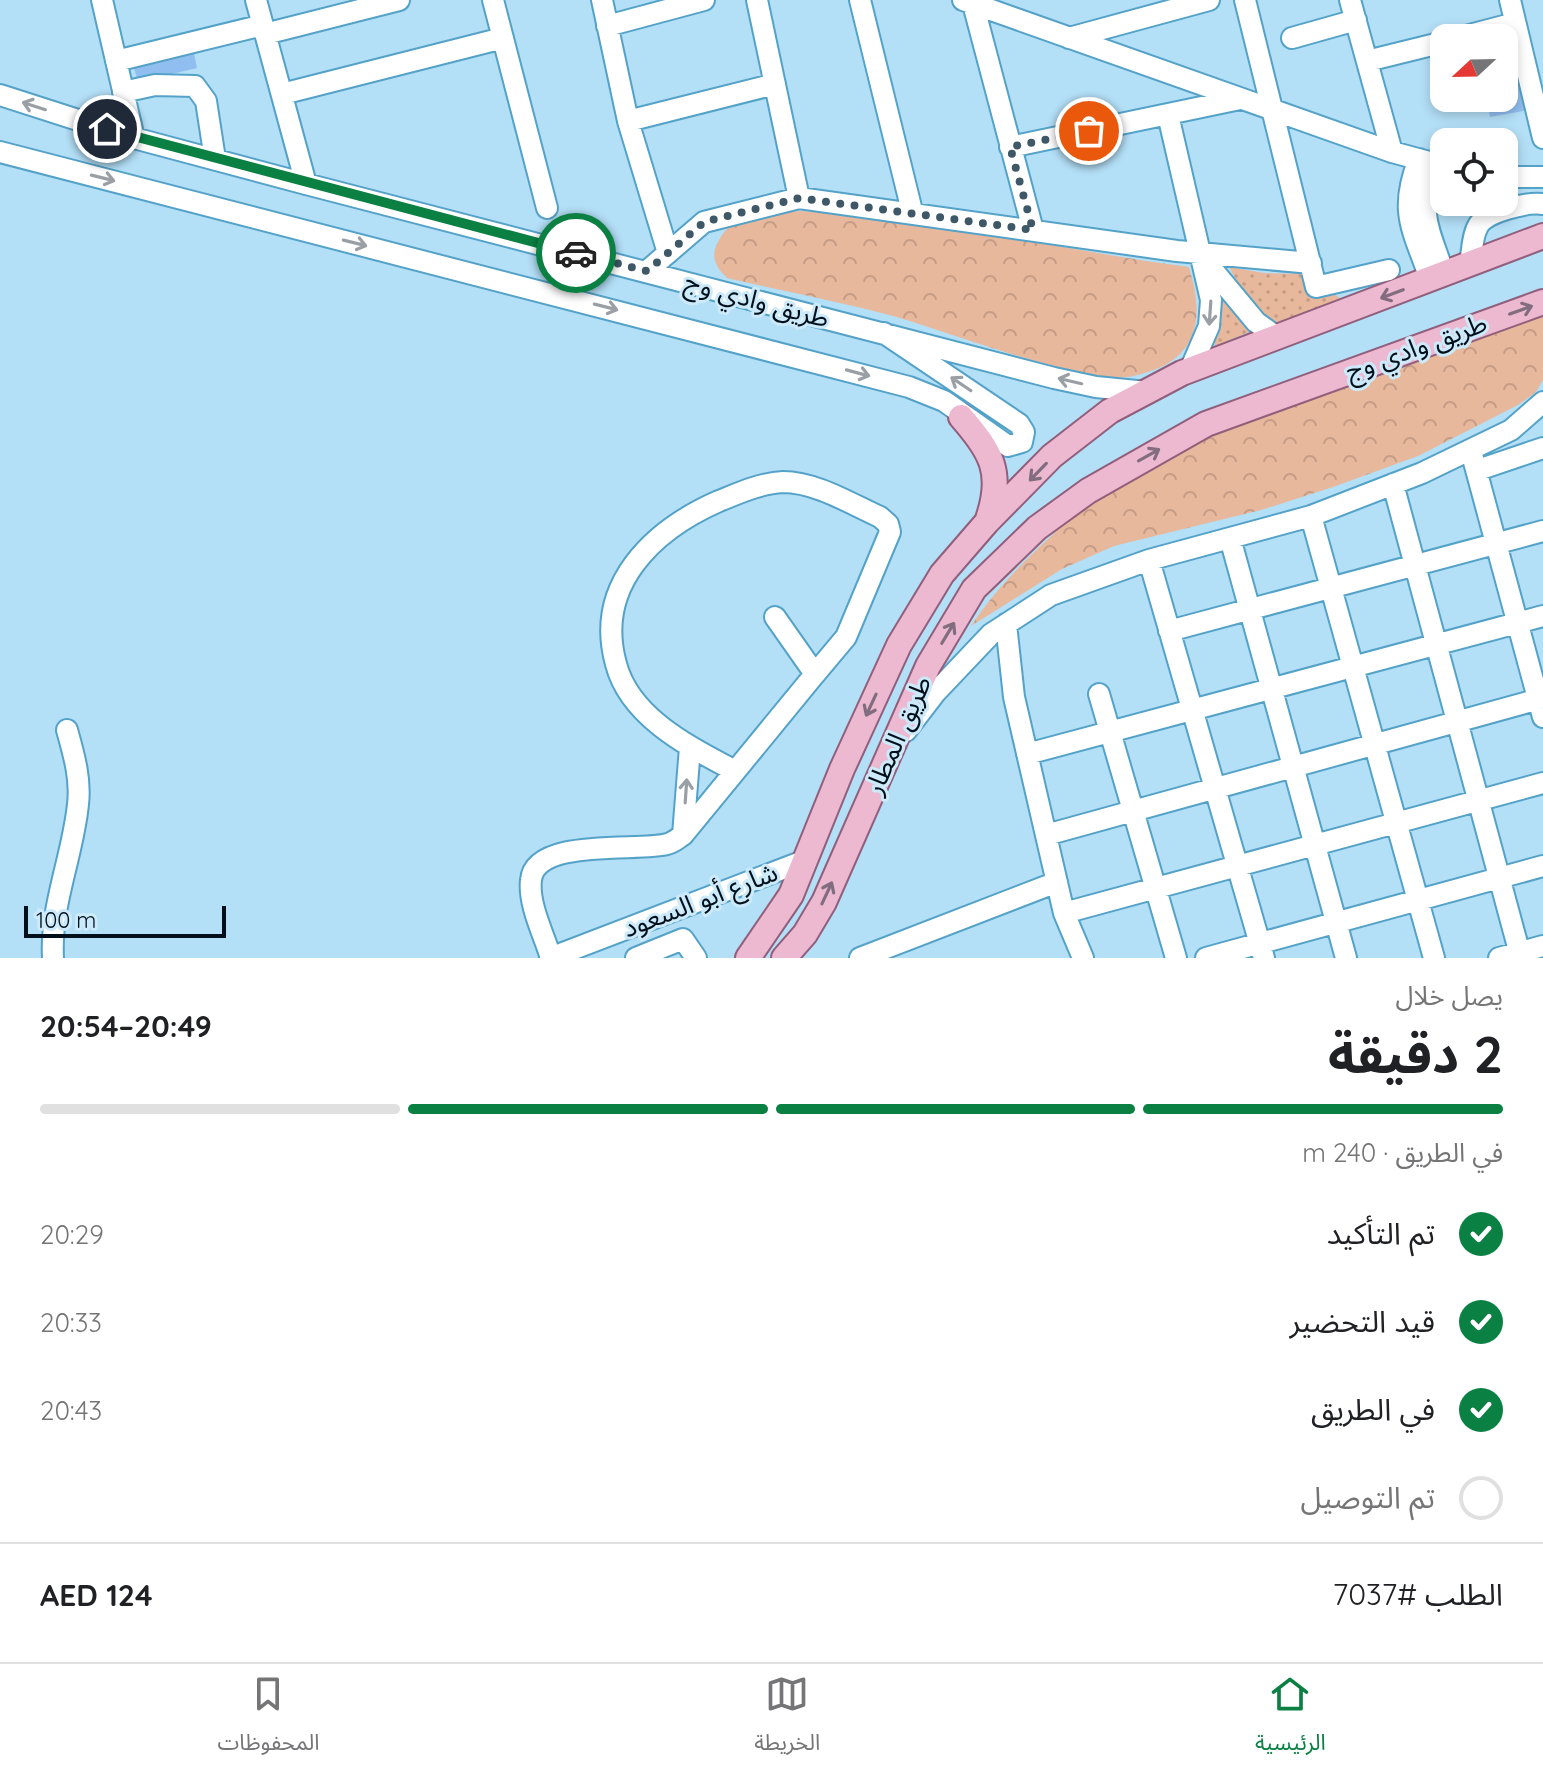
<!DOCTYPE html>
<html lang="ar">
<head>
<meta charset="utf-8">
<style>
  :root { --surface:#fff; --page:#f2f2f2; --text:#202124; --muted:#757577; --line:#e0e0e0; --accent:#0b8043 }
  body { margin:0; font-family:Quicksand,"Noto Sans Arabic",sans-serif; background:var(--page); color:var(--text); direction:rtl; height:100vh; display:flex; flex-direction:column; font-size:30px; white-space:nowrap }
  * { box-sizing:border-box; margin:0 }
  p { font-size:26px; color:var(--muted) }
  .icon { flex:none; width:44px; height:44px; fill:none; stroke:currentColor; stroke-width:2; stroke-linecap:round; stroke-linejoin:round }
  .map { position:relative; height:958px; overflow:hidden; direction:ltr }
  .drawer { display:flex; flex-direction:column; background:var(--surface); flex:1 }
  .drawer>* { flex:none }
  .needle { width:52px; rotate:248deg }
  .fabs { position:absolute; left:1430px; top:24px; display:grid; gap:16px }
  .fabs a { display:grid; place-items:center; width:88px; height:88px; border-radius:16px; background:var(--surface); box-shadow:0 4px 12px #0003; font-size:40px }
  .scale { position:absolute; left:24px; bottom:20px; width:202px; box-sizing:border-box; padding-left:8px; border:4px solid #00101b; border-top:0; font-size:22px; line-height:28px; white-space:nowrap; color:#00101b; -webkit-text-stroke:6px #cdeafa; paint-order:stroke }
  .pin { position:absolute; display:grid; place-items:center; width:68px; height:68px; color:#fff; margin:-34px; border:4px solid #fff; border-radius:50%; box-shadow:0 2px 8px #0007 }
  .courier { position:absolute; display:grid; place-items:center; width:80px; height:80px; margin:-40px; border:6px solid #0b8043; border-radius:50%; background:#fff; color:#222; box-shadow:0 2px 10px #0007 }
  .head em { font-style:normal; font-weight:700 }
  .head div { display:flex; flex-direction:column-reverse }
  .head { display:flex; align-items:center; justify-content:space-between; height:136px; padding:0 40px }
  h1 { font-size:52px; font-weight:700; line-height:60px }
  .bar { display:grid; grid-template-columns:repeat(4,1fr); gap:12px 8px; align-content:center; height:96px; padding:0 40px }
  .bar i { height:10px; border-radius:6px; background:var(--line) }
  .bar .selected { background:var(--accent) }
  .bar p { grid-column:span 4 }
  .line { display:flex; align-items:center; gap:20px; padding:0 40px; border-top:2px solid var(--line) }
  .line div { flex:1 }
  ol { padding:0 40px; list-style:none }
  li { display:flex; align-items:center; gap:24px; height:88px }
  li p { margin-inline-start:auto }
  li .icon { padding:8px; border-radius:50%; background:var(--accent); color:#fff; stroke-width:4 }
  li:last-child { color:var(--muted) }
  li i { width:44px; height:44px; border:4px solid var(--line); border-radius:50% }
  .dock { display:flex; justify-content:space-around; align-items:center; height:112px; border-top:2px solid var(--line); background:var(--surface); font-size:22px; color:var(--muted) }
  .dock a { display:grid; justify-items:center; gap:4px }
  .dock .selected { color:var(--accent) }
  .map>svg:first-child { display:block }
  .grass { fill:url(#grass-dots) }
  .park { fill:url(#park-crowns) }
  .building { fill:#91bef0 }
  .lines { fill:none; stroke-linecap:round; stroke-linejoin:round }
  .minor-casing { stroke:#54a2c8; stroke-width:24 }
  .major-casing { stroke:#915f7c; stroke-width:28 }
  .minor { stroke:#fff; stroke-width:20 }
  .major { stroke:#ecb9d0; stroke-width:24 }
  .oneway { stroke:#999fa4 }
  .oneway2 { stroke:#826d7f }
  .done { stroke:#3f5868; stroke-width:8; stroke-dasharray:0 14.4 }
  .route { stroke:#0b8043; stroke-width:10 }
  .labels { text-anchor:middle; stroke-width:6; stroke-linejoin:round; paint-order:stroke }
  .street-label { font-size:26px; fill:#00101b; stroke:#cdeafa }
</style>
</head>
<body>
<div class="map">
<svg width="1543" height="958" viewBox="0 0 1543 958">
  <defs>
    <pattern id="grass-dots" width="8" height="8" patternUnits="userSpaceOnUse" patternTransform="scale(2)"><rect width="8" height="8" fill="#e8b89c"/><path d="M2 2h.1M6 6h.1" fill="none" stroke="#c59d86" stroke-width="1.8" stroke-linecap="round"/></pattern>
    <pattern id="park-crowns" width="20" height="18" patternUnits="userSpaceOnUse" patternTransform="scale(2)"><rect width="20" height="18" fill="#e8b89c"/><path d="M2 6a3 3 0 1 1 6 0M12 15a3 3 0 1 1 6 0" fill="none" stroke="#c59d86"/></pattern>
  </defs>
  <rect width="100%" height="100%" fill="#b3dff7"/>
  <path class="grass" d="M1229,267L1264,273L1308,274L1345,302L1276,326L1244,294Z
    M1216,277L1252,331L1215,346Z"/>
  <path class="park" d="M800,211C931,218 1060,250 1189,267C1207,326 1195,365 1128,377C1084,384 943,330 893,316C838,301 782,291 727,278C717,268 710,258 717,244C734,209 765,215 800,211Z
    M1543,316V380L1536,392L1518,405L1418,456L1333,487L1261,510L1114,546L1062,569L971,626C1018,555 1120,470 1198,437C1310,389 1428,355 1543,316Z"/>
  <path class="building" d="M194,53L197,68L138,82L134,68Z
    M1522,72L1529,110L1490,117L1487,98H1504V77Z"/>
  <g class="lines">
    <defs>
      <path id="minor" d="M102,0L134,138
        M256,0L306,184
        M493,0L547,208
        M602,0L628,121L668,253
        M757,0L799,198
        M860,0L912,211
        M963,0L1392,152L1444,166
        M972,0L1033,230
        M1245,0L1316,287L1389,270
        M1350,0L1392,152
        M1510,0L1543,138
        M607,26L704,0
        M265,34L399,0
        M1069,38L1209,0
        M1292,38L1356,20
        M1458,38L1515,23
        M116,61L263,25
        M1367,61L1444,42
        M123,92L155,85L195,86L206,101L215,159
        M282,94L503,38
        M0,95L134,138L306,184L1054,378L1096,387L1147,392
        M1168,115L1211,300L1209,326L1190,370
        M628,121L775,84
        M1010,147L1240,99
        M0,152L909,387L944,401L1008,446L1022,442L1024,432L1019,424L884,333
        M1419,159C1398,212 1413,229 1430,279
        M1435,165C1417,214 1428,226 1444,274
        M1504,177H1543
        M1202,257L1256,322L1278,338
        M1470,264C1472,253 1472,236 1478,226C1486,211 1528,202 1543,204
        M647,271L704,222L799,198L1177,251L1311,263
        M1471,451L1543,717
        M1478,470L1543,448
        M1393,484L1521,958
        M1311,516L1434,958
        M1230,538L1346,958
        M1149,560L1264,958
        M1006,624L1014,697L1064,913L1083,958
        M1169,631L1543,531
        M1099,694L1176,958
        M906,731L936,692L991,634L1051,595L1149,560L1311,516L1422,473L1511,430L1543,402
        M1027,754L1543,616
        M735,771C690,747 630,718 616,664C594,585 653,530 719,501C739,493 761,483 783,482C816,482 851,504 880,517L888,524L890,532L846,637L815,674
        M683,835L690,747
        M1046,835L1543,698
        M1064,913L1543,783
        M53,958C50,905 73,856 78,804C81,779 74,755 67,730
        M550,958L806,860
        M551,958C544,935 528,904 531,880C535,837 641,852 667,844C673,843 678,838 683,835L815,674L775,617
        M636,958L683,939L696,958
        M860,958L1057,882
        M1206,958L1543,866
        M1499,958L1543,946"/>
      <path id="major" d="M961,417C991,452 1004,472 988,519
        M748,958L791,895L842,769L899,645L942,574L987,522L1052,456L1110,411L1182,373L1543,236
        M784,958L805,934L824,902L928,666L974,589L1037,528L1088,491L1206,424L1543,302"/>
    </defs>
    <use href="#minor" class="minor-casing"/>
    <use href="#major" class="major-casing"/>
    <use href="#minor" class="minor"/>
    <use href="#major" class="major"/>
  </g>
  <defs><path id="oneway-shaft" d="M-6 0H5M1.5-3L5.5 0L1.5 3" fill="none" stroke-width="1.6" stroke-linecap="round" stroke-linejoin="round" transform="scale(2)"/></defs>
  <g class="oneway">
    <use href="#oneway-shaft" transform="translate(34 106) rotate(-162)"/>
    <use href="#oneway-shaft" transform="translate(103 178) rotate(14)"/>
    <use href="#oneway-shaft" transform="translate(355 243) rotate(14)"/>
    <use href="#oneway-shaft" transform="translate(606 307) rotate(14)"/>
    <use href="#oneway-shaft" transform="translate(1210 313) rotate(94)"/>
    <use href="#oneway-shaft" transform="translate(858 373) rotate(15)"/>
    <use href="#oneway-shaft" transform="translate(1070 381) rotate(-167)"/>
    <use href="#oneway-shaft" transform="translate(961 384) rotate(-146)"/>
    <use href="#oneway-shaft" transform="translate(686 791) rotate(-86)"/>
  </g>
  <g class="oneway2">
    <use href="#oneway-shaft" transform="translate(1392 294) rotate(159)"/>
    <use href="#oneway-shaft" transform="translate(1521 310) rotate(-20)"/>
    <use href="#oneway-shaft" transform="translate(1149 455) rotate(-29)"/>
    <use href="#oneway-shaft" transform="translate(1038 472) rotate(134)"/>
    <use href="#oneway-shaft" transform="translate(948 633) rotate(-59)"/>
    <use href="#oneway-shaft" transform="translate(871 705) rotate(115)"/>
    <use href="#oneway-shaft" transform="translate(827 893) rotate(-65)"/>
  </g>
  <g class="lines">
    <path class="done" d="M576,253L647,271L704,222L799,198L1033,230L1010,147L1089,131"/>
    <path class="route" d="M107,129L576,253"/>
  </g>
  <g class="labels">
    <g class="street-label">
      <text transform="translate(757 300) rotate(15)" y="9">طريق وادي وج</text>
      <text transform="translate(1416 347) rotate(-20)" y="9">طريق وادي وج</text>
      <text transform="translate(898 735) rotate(-66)" y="9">طريق المطار</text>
      <text transform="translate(700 900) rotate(-21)" y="9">شارع أبو السعود</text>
    </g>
  </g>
</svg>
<div class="fabs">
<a><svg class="needle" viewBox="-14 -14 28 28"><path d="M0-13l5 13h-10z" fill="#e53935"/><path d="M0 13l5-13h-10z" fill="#757577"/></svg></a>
<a><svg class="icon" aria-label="locate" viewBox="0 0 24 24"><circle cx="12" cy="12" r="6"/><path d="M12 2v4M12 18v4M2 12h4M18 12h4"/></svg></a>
</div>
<div class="scale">100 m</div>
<div class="pin" style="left:1089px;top:131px;background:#ea580c"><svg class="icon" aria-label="bag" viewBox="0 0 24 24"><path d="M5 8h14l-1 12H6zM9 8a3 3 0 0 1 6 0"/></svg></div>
<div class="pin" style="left:107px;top:129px;background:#1f2937"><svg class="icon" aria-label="home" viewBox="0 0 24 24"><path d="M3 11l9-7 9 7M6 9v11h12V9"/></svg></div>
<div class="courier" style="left:576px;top:253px"><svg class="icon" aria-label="car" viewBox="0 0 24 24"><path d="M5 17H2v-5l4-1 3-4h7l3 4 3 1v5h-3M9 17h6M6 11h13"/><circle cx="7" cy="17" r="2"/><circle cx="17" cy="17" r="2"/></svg></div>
</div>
<section class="drawer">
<div class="head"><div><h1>2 دقيقة</h1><p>يصل خلال</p></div><em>20:49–20:54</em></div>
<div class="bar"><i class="selected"></i><i class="selected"></i><i class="selected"></i><i></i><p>في الطريق · 240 m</p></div>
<ol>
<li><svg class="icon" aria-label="check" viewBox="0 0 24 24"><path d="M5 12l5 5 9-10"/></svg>تم التأكيد<p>20:29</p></li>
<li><svg class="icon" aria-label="check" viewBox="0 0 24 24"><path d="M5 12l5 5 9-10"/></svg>قيد التحضير<p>20:33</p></li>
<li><svg class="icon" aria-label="check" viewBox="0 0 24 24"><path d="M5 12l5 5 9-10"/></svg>في الطريق<p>20:43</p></li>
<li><i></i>تم التوصيل</li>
</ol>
<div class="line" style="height:104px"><div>الطلب #7037</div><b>AED 124</b></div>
</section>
<nav class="dock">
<a class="selected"><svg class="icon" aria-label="home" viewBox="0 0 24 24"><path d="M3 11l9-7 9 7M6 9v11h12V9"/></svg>الرئيسية</a>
<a><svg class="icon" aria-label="map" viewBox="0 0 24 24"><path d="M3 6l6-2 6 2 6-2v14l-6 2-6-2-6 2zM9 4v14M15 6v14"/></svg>الخريطة</a>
<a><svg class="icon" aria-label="saved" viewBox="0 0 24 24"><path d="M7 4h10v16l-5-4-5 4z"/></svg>المحفوظات</a>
</nav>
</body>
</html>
